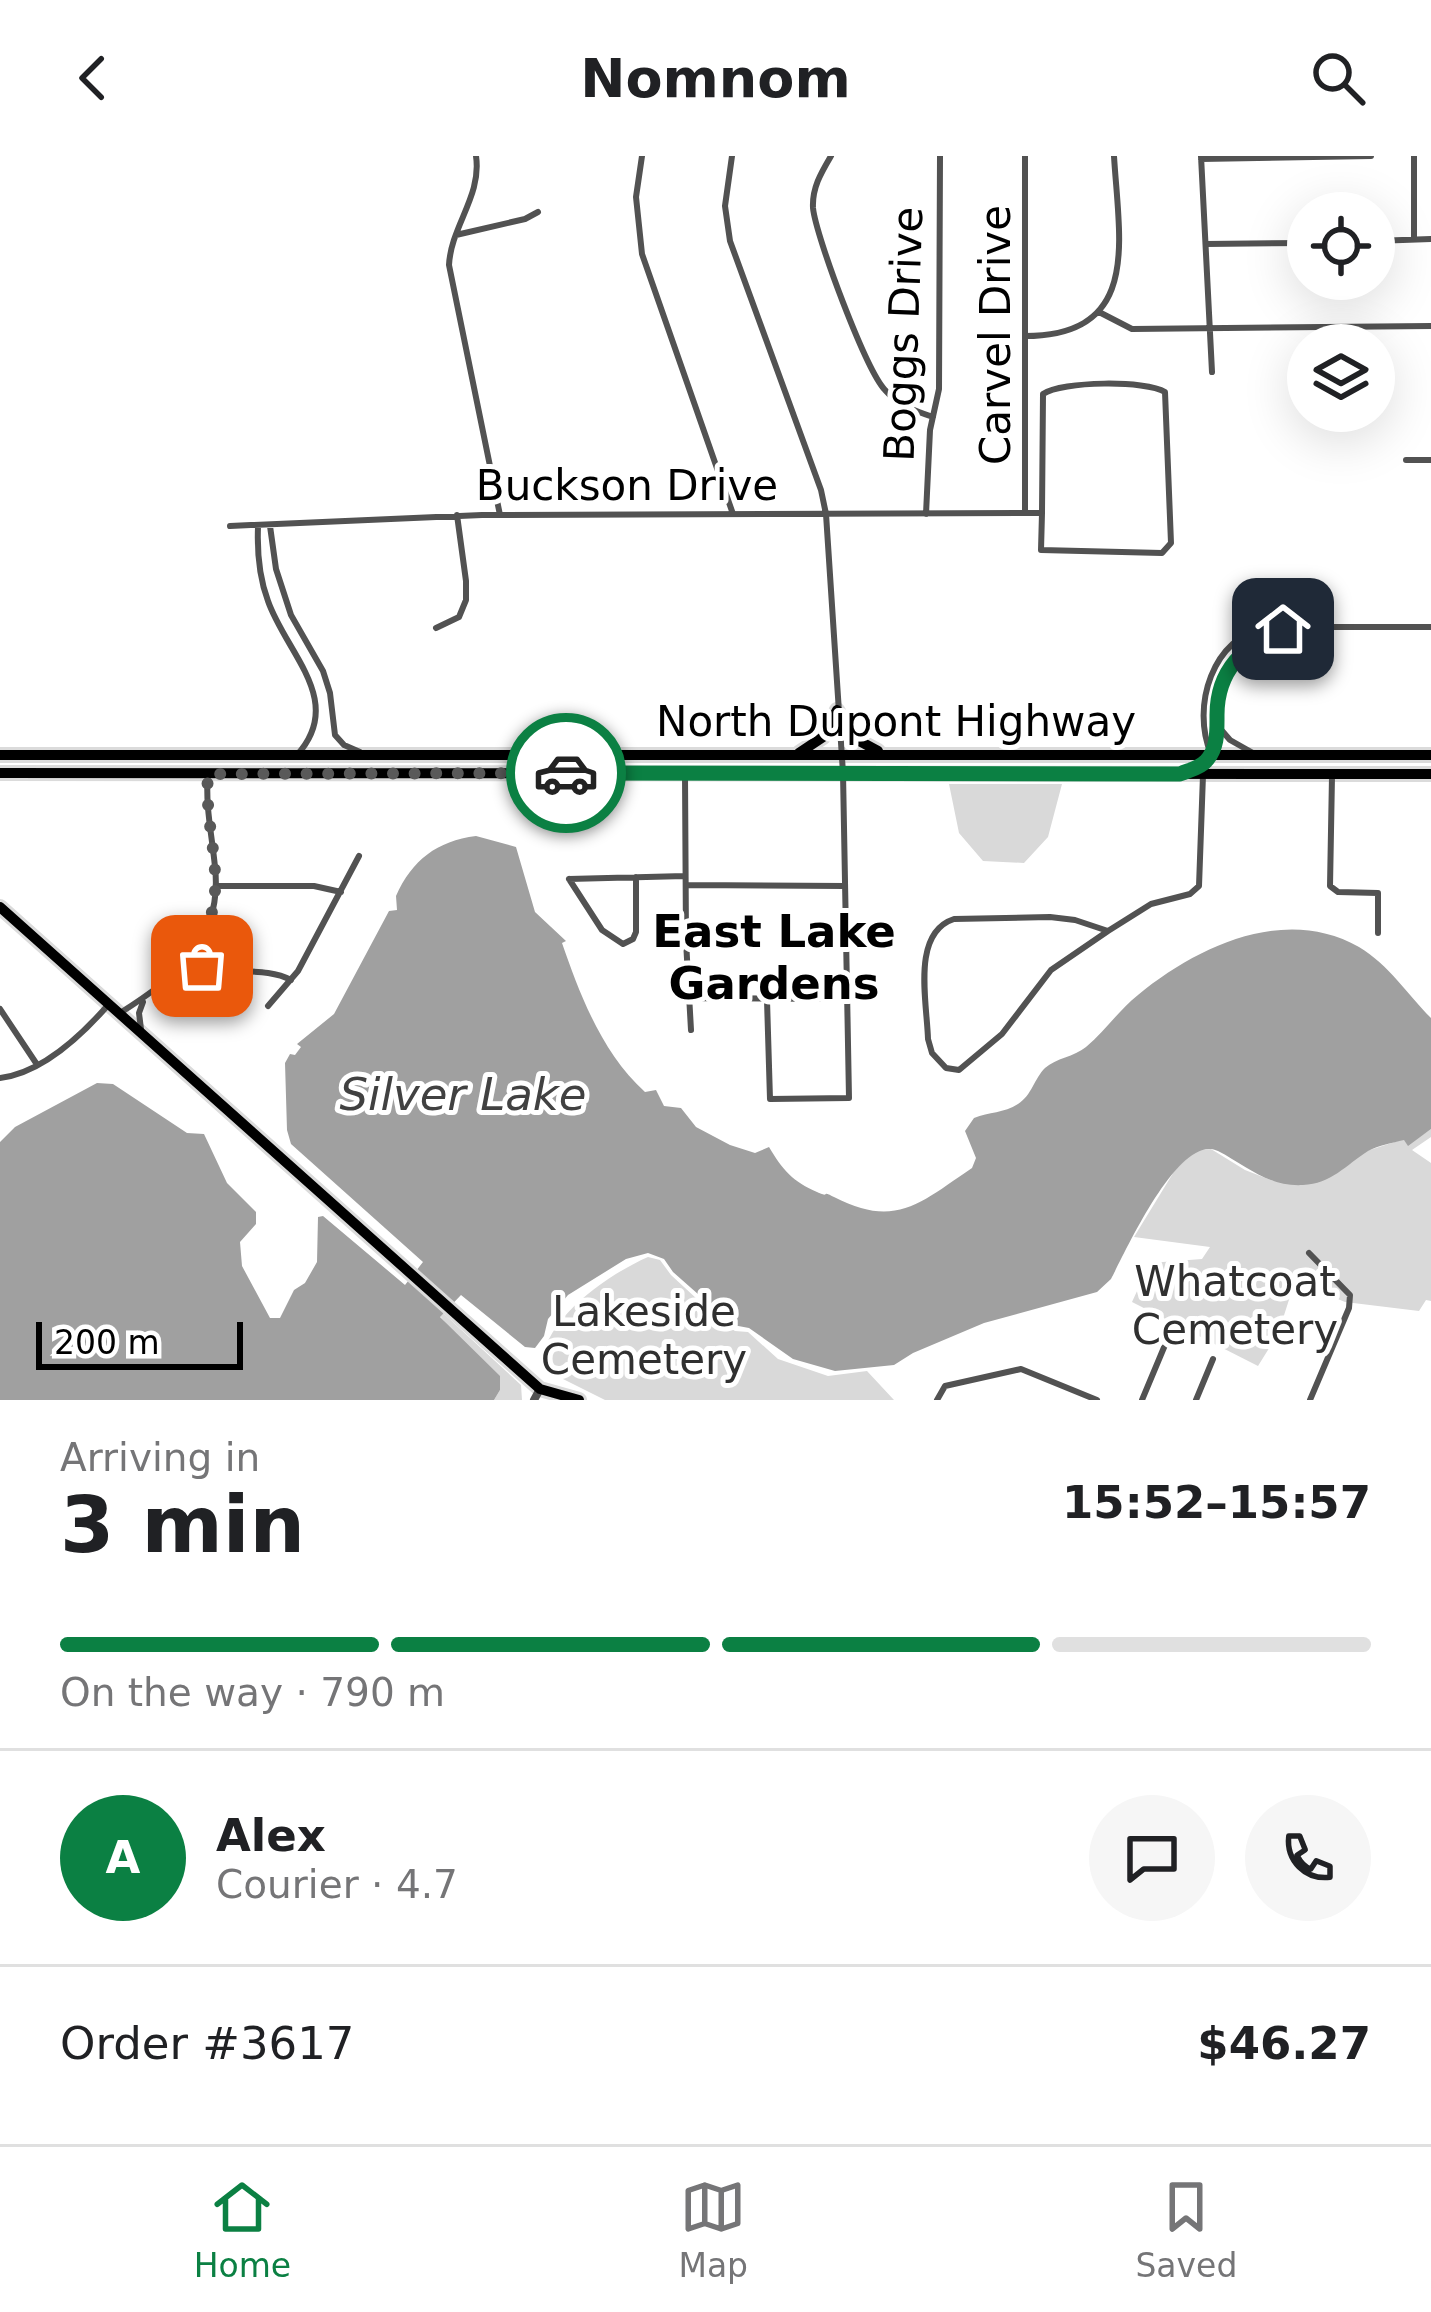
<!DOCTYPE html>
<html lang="en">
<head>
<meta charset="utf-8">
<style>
  :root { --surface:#fff; --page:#f6f6f6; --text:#202124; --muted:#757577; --line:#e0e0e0; --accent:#0b8043 }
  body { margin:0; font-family:"DejaVu Sans",sans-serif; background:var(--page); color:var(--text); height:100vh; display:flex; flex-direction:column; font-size:45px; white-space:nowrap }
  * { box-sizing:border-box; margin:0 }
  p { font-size:39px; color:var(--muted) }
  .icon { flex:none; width:66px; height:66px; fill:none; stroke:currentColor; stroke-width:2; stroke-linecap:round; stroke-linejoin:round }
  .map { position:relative; height:1244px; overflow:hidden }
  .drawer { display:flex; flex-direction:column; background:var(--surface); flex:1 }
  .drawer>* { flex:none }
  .fabs { position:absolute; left:1287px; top:36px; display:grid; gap:24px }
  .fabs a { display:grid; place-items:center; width:108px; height:108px; border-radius:50%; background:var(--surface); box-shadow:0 12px 48px #0002; font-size:60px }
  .scale { position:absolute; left:36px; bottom:30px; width:207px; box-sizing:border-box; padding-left:12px; border:6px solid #000; border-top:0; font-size:33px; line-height:42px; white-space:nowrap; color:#000; -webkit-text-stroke:9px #fff; paint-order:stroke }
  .pin { position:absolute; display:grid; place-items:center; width:102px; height:102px; color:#fff; margin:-51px; border-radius:24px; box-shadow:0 6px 18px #0006 }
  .courier { position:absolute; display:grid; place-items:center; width:120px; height:120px; margin:-60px; border:9px solid #0b8043; border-radius:50%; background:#fff; color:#222; box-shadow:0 3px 15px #0007 }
  .headline em { font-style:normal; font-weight:600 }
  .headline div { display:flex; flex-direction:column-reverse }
  .headline { display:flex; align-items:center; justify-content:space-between; height:204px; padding:0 60px }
  h1 { font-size:78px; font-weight:600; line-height:90px }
  .bar { display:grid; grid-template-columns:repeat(4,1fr); gap:18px 12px; align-content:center; height:144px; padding:0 60px }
  .bar i { height:15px; border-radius:9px; background:var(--line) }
  .bar .selected { background:var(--accent) }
  .bar p { grid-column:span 4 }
  .line { display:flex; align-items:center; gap:30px; padding:0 60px; border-top:3px solid var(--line) }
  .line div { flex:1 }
  .round { display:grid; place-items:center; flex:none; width:126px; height:126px; border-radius:63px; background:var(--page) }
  header { display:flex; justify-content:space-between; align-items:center; height:156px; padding:0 60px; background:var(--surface); font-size:54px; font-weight:600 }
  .tab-bar { display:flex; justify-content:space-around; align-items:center; height:168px; border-top:3px solid var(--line); background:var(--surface); font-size:33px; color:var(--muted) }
  .tab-bar a { display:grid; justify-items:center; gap:6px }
  .tab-bar .selected { color:var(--accent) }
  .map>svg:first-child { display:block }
  .green { fill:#d9d9d9 }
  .water { fill:#a0a0a0 }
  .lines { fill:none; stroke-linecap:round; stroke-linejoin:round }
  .primary-casing { stroke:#dbdbdb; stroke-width:16 }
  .trunk-casing { stroke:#dbdbdb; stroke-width:16 }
  .minor { stroke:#525252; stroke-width:6 }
  .tertiary { stroke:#525252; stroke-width:8 }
  .primary { stroke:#000; stroke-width:10 }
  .trunk { stroke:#000; stroke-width:10 }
  .done { stroke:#595959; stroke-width:12; stroke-dasharray:0 21.6 }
  .route { stroke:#0b8043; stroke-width:15 }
  .labels { text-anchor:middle; stroke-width:10; stroke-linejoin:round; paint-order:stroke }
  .street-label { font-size:42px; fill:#000; stroke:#fff }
  .park-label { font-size:42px; fill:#303030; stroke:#fff }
  .neighbourhood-label { font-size:45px; font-weight:bold; fill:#000; stroke:#fff }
  .water-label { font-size:45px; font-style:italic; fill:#414141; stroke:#fff }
</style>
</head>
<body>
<header><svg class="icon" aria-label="back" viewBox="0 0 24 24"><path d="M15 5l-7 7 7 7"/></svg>Nomnom<svg class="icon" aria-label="search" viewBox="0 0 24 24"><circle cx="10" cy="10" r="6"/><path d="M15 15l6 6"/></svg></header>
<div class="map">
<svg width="1431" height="1244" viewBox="0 0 1431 1244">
  <rect width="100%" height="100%" fill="#fff"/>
  <path class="green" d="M949,628H1062L1048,681L1024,707L983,705L959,677Z
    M1431,973V981L1412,994L1431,1007V1145L1426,1144L1419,1155L1345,1146L1295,1125L1278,1178L1258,1210L1132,1146L1150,1107L1202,1103L1210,1091L1134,1081L1175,1014L1194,995L1211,993L1245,1014L1273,1025L1404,983L1408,989Z
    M648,1101L660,1104L671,1119L724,1168L735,1175L748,1176L778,1203L828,1220L867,1215L894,1244H605L541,1212C542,1164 607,1119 648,1101Z
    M443,1157L521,1229L522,1244H494L500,1234L440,1160Z"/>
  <path class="water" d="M476,680L516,691L535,756L566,785L562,787C580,839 602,897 645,936L656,934L664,950L681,952L696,971L730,989L755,997L769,991C782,1013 793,1026 817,1036C832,1043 819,1033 834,1041C896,1073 920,1047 972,1012L976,1002L965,975L974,962C989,956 1004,957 1018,948C1032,939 1034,923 1045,912C1056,902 1074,901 1086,891C1105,875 1119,854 1138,839C1198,790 1285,749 1359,791C1389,809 1407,838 1431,862V973L1408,990L1404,984C1392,987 1379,989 1368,995C1346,1009 1331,1028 1303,1029C1268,1031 1247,1010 1218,995C1179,976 1126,1095 1111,1123L1097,1136L984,1167L913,1197L894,1209L835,1215L793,1203L749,1172L733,1169L673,1116L664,1103L648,1097L626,1103L568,1139L548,1163L544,1180L535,1192L525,1191L461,1139L440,1161L500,1220V1234L494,1244H0V986L15,971L97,927L113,928L187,977L204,978L227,1027L256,1056V1068L240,1086L242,1110L270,1162H280L294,1134L305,1127L317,1106L318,1061L323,1060L405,1129L423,1106L291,988L287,974L285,907L290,898L295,899L301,891L297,888L334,858L389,755L397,754L396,740C412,704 437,685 476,680Z"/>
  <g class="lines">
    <defs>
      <path id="primary" d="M0,751L540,1233L579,1244"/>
      <path id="trunk" d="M837,554L852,581L878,595
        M799,597L823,581L837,554
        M0,599H1431
        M0,617L1431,618"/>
    </defs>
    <use href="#primary" class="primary-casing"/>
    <use href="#trunk" class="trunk-casing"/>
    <path class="minor" d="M476,0C482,40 451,70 449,109L500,359
      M642,0L636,41L642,98L733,358
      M732,0L725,50L730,85L821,334L826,358L843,617L849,942L770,943L767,844
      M831,0C821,17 812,32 813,52C816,81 866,214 885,234C898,249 915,255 933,261
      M1025,0V357
      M1201,0L1212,216
      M1414,0V83
      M1201,3L1371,0
      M456,79L525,63L538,56
      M1374,85L1431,83
      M1206,88L1308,87
      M1099,156L1132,173L1431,170
      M1025,180C1142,180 1119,84 1114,0
      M1406,304H1431
      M926,358L930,274L939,233L940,0
      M230,370L482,359L1042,357L1041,394L1162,397L1171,387L1165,236C1146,224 1062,225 1043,238L1042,357
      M270,370L276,413L291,459L323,515L330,537L335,579L344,589L360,596
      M258,371C257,397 259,421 268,445C286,497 346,545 297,599
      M436,472L459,461L466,444V425L457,359
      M1217,569L1230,584L1253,597
      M1211,598C1191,551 1212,480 1268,471H1431
      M1211,598C1218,581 1216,569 1217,551C1219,511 1246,489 1280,475
      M685,619L686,785L691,874
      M1332,620L1330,730L1338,736L1378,737V777
      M569,723L602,774L623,788L633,783L636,776V721
      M569,723L685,720
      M687,729L845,730
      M216,730H314L341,736
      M1050,761L1075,764L1108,775L1051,814L1002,878L959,914L946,912L932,897L928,883C927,846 911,777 954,763Z
      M1108,775L1151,748L1190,738L1199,730L1203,619
      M190,800C216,825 259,807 291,824
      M689,842L847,843
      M268,850L298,815L359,700
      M0,853L36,907
      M120,857C177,821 223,784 215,711C212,679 205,650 208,618
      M141,873L139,857L143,846
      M0,922C42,917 82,879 109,848
      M1309,1097L1350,1139L1349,1152L1310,1244
      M937,1244L945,1230L1021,1213L1097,1244
      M1142,1244L1165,1189
      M1196,1244L1213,1203"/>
    <path class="tertiary" d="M534,1244L540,1233"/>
    <use href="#primary" class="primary"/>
    <use href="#trunk" class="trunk"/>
  </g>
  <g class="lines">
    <path class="done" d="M202,810L190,800C237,741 203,685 208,618L566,617"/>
    <path class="route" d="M566,617L1180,618C1189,614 1200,612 1206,605C1218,592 1217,575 1217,559C1217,514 1244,489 1283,473"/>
  </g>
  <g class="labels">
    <g class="street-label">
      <text transform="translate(903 178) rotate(-88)" y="15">Boggs Drive</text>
      <text transform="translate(995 179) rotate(-90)" y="15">Carvel Drive</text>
      <text x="627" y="344">Buckson Drive</text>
      <text x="896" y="580">North Dupont Highway</text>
    </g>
    <g class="park-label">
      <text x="1235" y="1140">Whatcoat<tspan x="1235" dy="48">Cemetery</tspan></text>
      <text x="644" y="1170">Lakeside<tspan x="644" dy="48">Cemetery</tspan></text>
    </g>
    <g class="neighbourhood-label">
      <text x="774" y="791">East Lake<tspan x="774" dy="52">Gardens</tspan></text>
    </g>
    <g class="water-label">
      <text x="463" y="954">Silver Lake</text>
    </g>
  </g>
</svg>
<div class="fabs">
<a><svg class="icon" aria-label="locate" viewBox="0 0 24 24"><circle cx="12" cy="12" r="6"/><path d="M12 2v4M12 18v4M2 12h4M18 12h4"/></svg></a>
<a><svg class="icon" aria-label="layers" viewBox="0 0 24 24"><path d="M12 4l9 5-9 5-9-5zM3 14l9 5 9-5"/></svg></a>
</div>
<div class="scale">200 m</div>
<div class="pin" style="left:202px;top:810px;background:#ea580c"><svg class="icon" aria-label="bag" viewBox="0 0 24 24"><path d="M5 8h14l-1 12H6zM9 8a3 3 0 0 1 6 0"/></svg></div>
<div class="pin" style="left:1283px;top:473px;background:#1f2937"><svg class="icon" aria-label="home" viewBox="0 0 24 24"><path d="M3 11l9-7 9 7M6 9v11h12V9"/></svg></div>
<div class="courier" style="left:566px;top:617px"><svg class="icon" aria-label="car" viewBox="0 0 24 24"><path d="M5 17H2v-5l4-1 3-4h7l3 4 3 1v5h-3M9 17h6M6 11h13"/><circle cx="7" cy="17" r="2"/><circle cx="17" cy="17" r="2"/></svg></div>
</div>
<section class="drawer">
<div class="headline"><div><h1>3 min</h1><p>Arriving in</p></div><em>15:52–15:57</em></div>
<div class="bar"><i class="selected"></i><i class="selected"></i><i class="selected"></i><i></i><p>On the way · 790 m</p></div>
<div class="line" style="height:216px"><b class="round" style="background:var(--accent);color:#fff">A</b><div><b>Alex</b><p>Courier · 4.7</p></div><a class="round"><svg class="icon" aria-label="chat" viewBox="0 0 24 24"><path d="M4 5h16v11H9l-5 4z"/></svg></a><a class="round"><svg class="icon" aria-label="phone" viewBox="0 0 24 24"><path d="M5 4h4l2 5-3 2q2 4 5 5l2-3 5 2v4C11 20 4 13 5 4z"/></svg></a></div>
<div class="line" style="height:156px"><div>Order #3617</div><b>$46.27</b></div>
</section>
<nav class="tab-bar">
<a class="selected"><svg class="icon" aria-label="home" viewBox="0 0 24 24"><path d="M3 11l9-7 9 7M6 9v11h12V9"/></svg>Home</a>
<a><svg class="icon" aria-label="map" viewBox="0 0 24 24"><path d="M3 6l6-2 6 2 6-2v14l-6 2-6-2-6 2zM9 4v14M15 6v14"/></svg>Map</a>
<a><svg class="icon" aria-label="saved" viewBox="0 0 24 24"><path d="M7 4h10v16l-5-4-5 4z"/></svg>Saved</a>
</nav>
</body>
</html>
